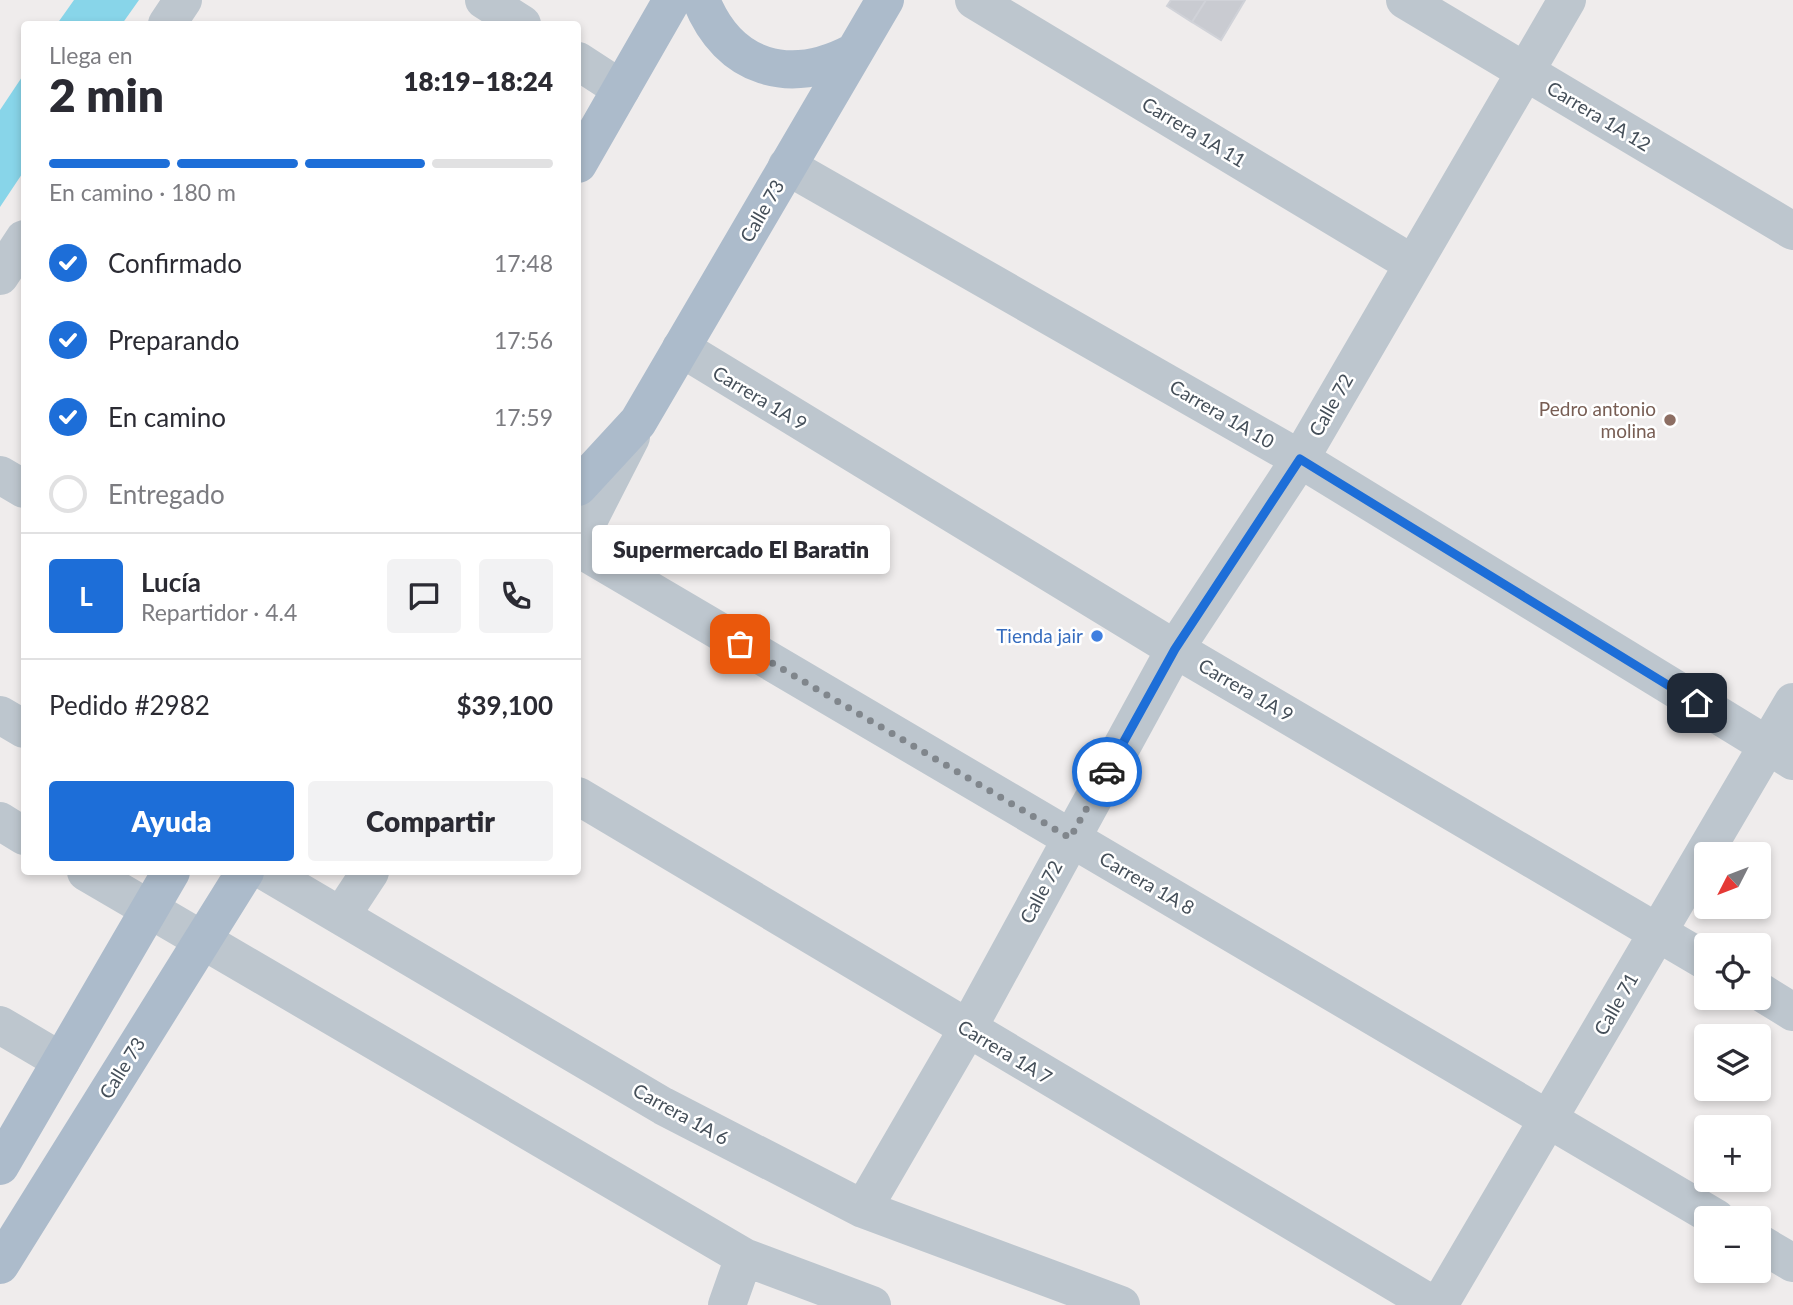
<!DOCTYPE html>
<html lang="es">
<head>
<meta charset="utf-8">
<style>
  :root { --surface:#fff; --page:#f2f2f3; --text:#2b2b33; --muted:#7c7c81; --line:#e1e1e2; --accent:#1d6ed8 }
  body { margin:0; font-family:Lato,sans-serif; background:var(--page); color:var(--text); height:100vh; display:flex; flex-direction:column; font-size:26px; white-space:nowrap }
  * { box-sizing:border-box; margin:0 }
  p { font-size:23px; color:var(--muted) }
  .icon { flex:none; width:38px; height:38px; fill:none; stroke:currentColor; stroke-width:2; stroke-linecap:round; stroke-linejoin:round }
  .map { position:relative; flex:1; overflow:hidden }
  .panel { position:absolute; left:21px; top:21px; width:560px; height:854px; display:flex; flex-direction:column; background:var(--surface); border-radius:7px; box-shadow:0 4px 10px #0003 }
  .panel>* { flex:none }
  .needle { width:46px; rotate:228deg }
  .fabs { position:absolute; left:1694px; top:842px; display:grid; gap:14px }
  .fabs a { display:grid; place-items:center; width:77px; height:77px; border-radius:7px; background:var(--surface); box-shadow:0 4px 10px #0003; font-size:35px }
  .pin { position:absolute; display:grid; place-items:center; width:60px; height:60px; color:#fff; margin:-30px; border-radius:14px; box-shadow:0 4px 10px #0006 }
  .courier { position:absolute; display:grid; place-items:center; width:70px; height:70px; margin:-35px; border:5px solid #1d6ed8; border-radius:50%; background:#fff; color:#222; box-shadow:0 2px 9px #0007 }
  .bubble { position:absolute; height:49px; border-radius:7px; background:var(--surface); box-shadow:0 4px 10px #0003; font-size:23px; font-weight:800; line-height:49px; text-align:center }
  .overview em { font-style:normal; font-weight:800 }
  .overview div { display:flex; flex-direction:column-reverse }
  .overview { display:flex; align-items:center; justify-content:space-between; height:119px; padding:0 28px }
  h1 { font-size:46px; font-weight:800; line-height:52px }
  .bar { display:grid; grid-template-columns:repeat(4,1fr); gap:10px 7px; align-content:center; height:84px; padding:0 28px }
  .bar i { height:9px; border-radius:5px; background:var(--line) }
  .bar .selected { background:var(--accent) }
  .bar p { grid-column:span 4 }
  .line { display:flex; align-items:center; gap:18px; padding:0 28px; border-top:2px solid var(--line) }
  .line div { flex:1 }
  .round { display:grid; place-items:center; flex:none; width:74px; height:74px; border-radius:7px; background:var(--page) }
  ol { padding:0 28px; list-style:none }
  li { display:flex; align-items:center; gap:21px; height:77px }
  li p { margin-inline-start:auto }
  li .icon { padding:7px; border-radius:50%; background:var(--accent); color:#fff; stroke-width:4 }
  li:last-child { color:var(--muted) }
  li i { width:38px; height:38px; border:4px solid var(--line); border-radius:50% }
  .action { display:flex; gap:14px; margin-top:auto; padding:14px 28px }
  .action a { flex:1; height:80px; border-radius:7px; background:var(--accent); color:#fff; font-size:28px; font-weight:800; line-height:80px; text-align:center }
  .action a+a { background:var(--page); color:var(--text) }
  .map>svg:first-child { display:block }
  .water { fill:#88d5e9 }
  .building { fill:#c9cbd1; stroke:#d0d2d8; stroke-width:2 }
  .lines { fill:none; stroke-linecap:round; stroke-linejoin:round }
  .minor { stroke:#bdc6ce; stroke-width:38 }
  .major { stroke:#acbbcb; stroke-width:38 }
  .done { stroke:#80868c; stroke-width:7; stroke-dasharray:0 12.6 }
  .route { stroke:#1d6ed8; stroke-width:9 }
  .education-dot { fill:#8d6e63; stroke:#fff; stroke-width:2.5 }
  .shop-dot { fill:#3f7fe0; stroke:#fff; stroke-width:2.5 }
  .labels { text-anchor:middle; stroke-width:5; stroke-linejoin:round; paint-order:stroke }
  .street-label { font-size:19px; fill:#454f59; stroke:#fff }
  .education-label { font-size:19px; fill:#785e54; stroke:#fff; text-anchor:end }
  .shop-label { font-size:19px; fill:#366cbe; stroke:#fff; text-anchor:end }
</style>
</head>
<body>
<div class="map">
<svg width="1793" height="1305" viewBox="0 0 1793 1305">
  <rect width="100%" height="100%" fill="#efecec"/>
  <path class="water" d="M74,0H139L122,24H57Z
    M24,74V171L0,207V110Z"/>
  <path class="building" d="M1171,0H1206L1192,22L1167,6Z
    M1206,0H1245L1221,40L1192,22Z"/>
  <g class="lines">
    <path class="minor" d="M484,0L522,24
      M974,0L1413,264
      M1405,0L1793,231
      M167,24L183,0
      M578,61L621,89
      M787,166L1300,459L1793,761
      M0,276L24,239
      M681,348L1175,649L1706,961
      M0,475L24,489
      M578,541L631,437
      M578,548L1716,1218
      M0,715L24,729
      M578,796L1433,1305
      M0,821L24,836
      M86,872L744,1257L872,1305
      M266,872L663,1106L863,1209L1121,1305
      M341,916L370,872
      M1759,991L1793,1012
      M0,1025L61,1061
      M863,1209L967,1030L1175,649L1300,459L1567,0
      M1759,1243L1793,1263
      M727,1305L744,1257
      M1439,1305L1793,702"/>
    <path class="major" d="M701,0C729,70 790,86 854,52
      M578,164L672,0
      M578,487L638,422L885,0
      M0,1166L171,872
      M0,1265L245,872"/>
  </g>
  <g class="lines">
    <path class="done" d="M740,644L1070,838L1107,772"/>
    <path class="route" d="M1107,772L1175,649L1300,459L1697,703"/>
  </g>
  <circle class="education-dot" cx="1670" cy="420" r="7"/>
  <circle class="shop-dot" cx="1097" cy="636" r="7"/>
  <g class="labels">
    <g class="street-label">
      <text transform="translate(1599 116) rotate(31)" y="7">Carrera 1A 12</text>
      <text transform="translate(1194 132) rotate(31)" y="7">Carrera 1A 11</text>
      <text transform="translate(762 211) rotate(-60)" y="7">Calle 73</text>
      <text transform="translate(760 398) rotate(31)" y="7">Carrera 1A 9</text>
      <text transform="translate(1331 405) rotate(-60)" y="7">Calle 72</text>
      <text transform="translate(1222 414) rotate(30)" y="7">Carrera 1A 10</text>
      <text transform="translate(1246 690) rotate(30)" y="7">Carrera 1A 9</text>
      <text transform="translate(1147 883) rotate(30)" y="7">Carrera 1A 8</text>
      <text transform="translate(1041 892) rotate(-62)" y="7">Calle 72</text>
      <text transform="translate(1616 1004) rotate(-60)" y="7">Calle 71</text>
      <text transform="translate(1005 1052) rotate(31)" y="7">Carrera 1A 7</text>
      <text transform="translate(122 1068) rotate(-58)" y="7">Calle 73</text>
      <text transform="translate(681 1114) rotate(29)" y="7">Carrera 1A 6</text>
    </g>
    <g class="education-label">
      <text x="1656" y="416">Pedro antonio<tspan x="1656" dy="22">molina</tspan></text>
    </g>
    <g class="shop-label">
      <text x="1083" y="643">Tienda jair</text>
    </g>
  </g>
</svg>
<div class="fabs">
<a><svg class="needle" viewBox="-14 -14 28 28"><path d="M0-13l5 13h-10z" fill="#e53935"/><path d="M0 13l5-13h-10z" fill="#7c7c81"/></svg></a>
<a><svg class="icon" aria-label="locate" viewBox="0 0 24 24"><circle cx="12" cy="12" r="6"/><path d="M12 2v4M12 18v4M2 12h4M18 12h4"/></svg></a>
<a><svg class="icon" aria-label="layers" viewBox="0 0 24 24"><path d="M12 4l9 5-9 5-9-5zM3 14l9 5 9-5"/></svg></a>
<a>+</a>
<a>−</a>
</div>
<div class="pin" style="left:740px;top:644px;background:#ea580c"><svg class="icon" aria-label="bag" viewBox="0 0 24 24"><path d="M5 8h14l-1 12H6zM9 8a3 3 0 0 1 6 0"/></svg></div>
<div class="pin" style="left:1697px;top:703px;background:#1f2937"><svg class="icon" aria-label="home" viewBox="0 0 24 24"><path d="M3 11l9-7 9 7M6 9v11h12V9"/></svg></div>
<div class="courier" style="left:1107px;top:772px"><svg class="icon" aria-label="car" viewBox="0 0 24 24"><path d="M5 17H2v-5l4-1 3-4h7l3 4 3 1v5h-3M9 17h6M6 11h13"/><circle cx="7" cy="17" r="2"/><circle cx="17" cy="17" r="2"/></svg></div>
<div class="bubble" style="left:592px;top:525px;width:298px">Supermercado El Baratin</div>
<section class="panel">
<div class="overview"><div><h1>2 min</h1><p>Llega en</p></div><em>18:19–18:24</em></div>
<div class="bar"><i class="selected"></i><i class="selected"></i><i class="selected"></i><i></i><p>En camino · 180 m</p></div>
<ol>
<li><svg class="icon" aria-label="check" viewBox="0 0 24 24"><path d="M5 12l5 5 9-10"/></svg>Confirmado<p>17:48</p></li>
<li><svg class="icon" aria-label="check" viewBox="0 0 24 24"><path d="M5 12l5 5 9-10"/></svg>Preparando<p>17:56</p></li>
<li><svg class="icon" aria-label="check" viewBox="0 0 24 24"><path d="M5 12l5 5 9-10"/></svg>En camino<p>17:59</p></li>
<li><i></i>Entregado</li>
</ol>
<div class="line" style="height:126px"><b class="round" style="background:var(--accent);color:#fff">L</b><div><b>Lucía</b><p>Repartidor · 4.4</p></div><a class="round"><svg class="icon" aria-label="chat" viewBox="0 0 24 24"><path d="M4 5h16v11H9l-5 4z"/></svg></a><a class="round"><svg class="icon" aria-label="phone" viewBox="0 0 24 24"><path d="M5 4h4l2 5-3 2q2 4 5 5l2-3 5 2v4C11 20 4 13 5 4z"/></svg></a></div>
<div class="line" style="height:91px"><div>Pedido #2982</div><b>$39,100</b></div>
<div class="action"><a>Ayuda</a><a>Compartir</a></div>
</section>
</div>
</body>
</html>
